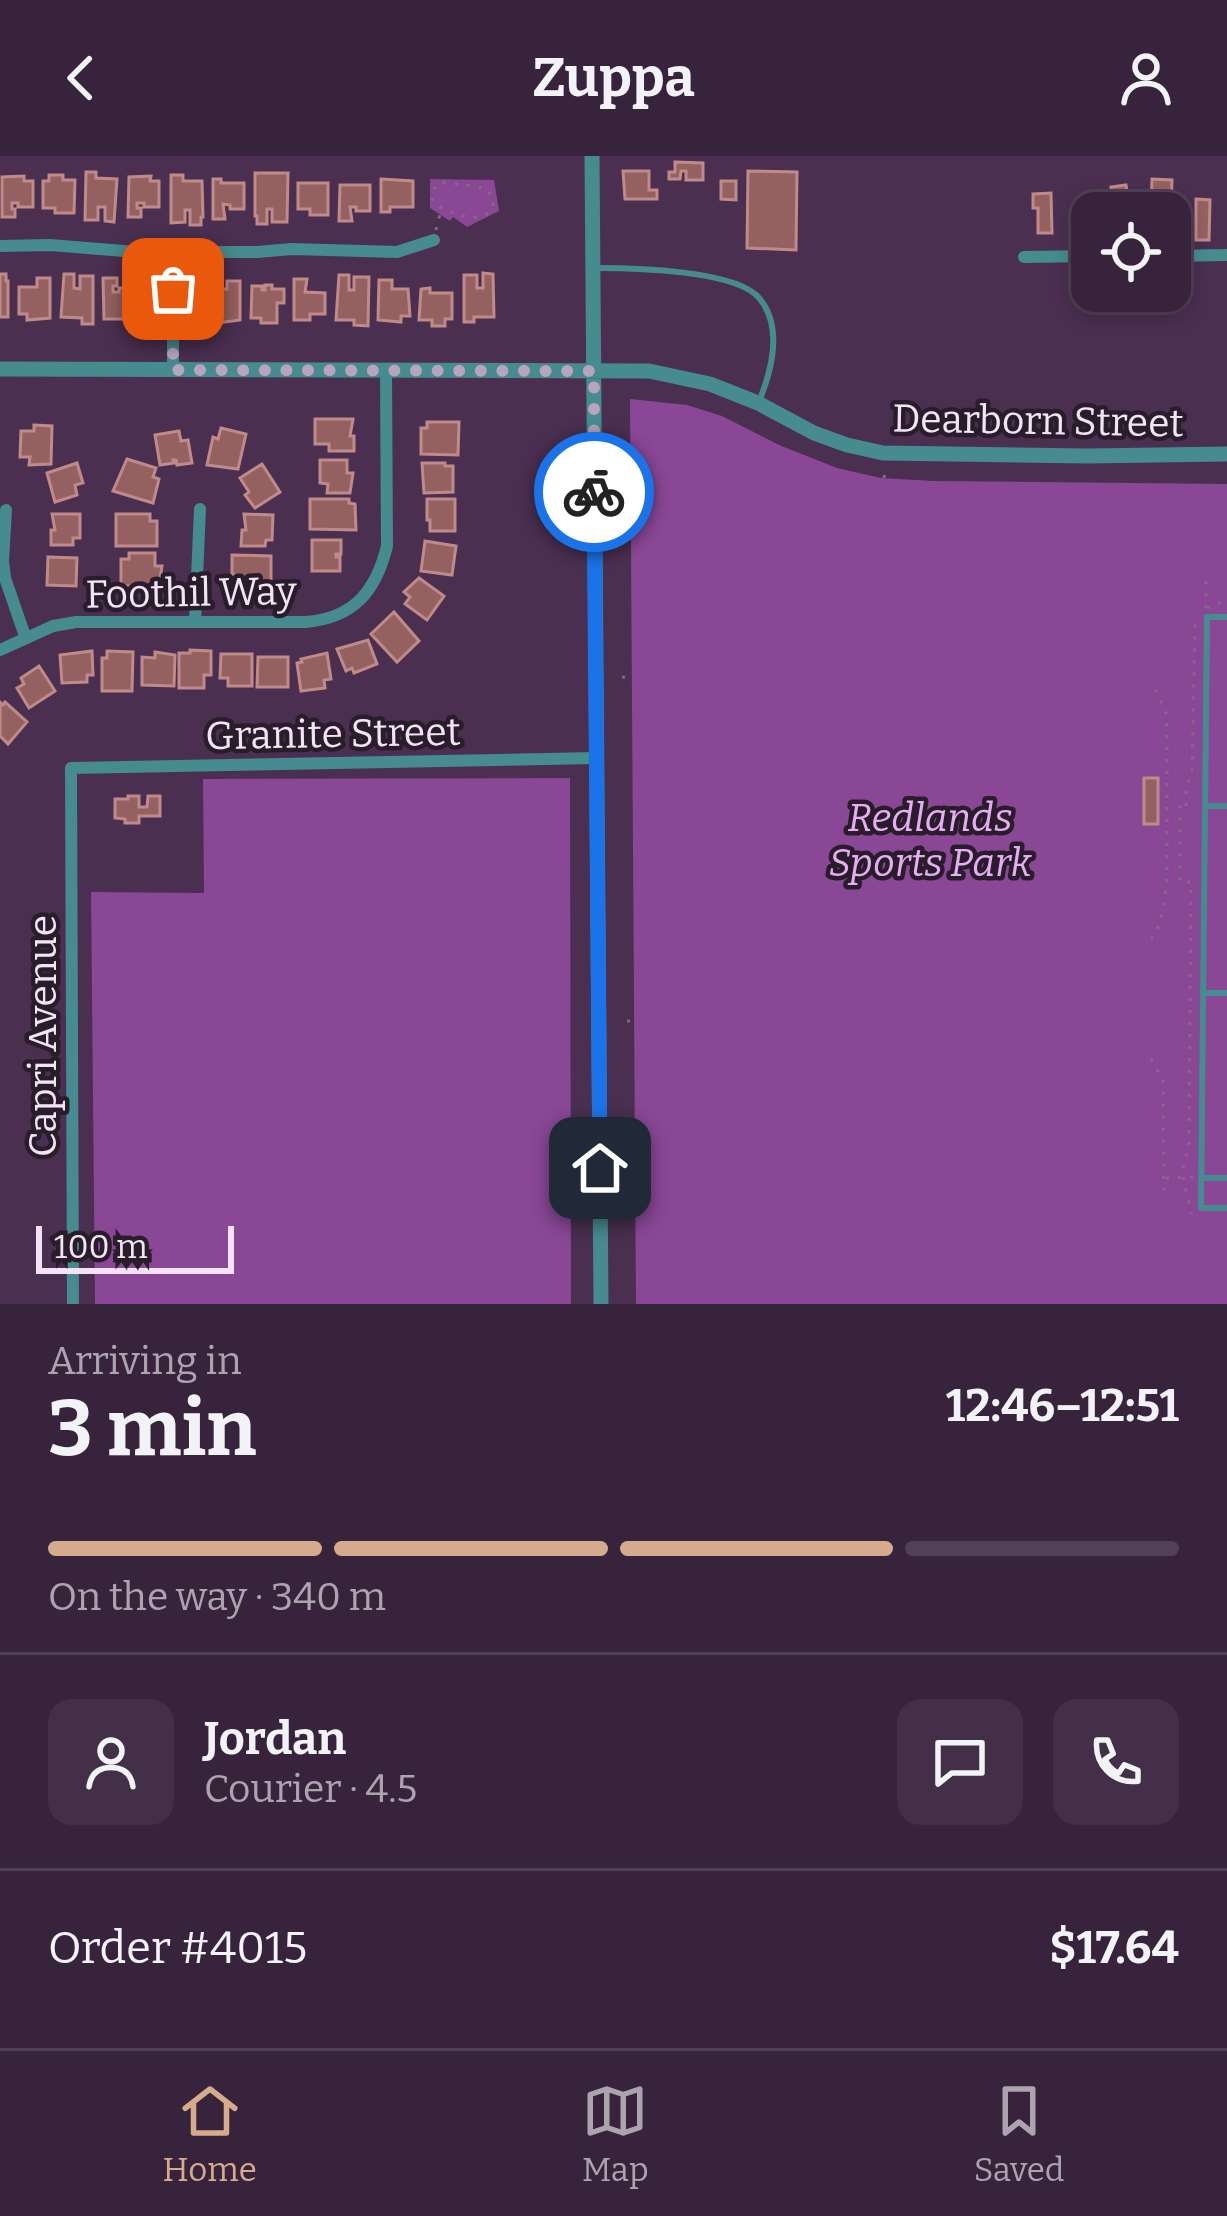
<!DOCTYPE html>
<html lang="en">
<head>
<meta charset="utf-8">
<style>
  :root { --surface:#38233c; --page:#432f47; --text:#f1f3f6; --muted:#aba4af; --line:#524056; --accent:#d6ab8b }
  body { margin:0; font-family:Bitter,serif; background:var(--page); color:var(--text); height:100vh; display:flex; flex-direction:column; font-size:45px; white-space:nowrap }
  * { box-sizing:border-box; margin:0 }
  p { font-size:39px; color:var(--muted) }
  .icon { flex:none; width:66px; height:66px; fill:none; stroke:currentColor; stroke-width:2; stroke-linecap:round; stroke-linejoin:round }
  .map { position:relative; height:1148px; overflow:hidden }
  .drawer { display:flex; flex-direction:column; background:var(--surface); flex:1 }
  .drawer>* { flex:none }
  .fabs { position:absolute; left:1071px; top:36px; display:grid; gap:24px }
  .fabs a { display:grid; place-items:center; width:120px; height:120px; border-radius:24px; background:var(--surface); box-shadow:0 6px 18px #0003,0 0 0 3px var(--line); font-size:60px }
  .scale { position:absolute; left:36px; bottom:30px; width:198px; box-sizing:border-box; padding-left:12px; border:6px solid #f4e3f7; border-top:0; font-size:33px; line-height:42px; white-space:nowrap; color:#f4e3f7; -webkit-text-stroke:9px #291d2c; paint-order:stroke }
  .pin { position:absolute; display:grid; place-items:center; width:102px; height:102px; color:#fff; margin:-51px; border-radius:24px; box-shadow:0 6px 18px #0006 }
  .courier { position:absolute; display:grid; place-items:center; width:120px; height:120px; margin:-60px; border:9px solid #1a73e8; border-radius:50%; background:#fff; color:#222; box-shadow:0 3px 15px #0007 }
  .summary em { font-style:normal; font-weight:700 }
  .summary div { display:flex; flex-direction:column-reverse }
  .summary { display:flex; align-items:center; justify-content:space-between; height:204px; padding:0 48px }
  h1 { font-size:78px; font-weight:700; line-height:90px }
  .bar { display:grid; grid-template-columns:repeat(4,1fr); gap:18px 12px; align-content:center; height:144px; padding:0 48px }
  .bar i { height:15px; border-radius:9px; background:var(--line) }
  .bar .current { background:var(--accent) }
  .bar p { grid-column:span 4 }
  .line { display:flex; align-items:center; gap:30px; padding:0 48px; border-top:3px solid var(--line) }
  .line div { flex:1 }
  .round { display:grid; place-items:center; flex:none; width:126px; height:126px; border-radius:24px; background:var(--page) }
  header { display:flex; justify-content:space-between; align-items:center; height:156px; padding:0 48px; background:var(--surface); font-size:54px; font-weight:700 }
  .tabs { display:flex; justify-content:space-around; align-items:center; height:168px; border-top:3px solid var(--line); background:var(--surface); font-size:33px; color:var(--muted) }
  .tabs a { display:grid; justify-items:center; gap:6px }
  .tabs .current { color:var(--accent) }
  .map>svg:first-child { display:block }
  .green { fill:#894796 }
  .building { fill:#946160; stroke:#c08a89; stroke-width:3 }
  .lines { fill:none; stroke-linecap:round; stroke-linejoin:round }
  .path { stroke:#826b87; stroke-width:3; stroke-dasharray:3 9; stroke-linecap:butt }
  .service { stroke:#458b8f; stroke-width:6 }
  .minor { stroke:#458b8f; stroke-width:12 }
  .tertiary { stroke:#458b8f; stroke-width:15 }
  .done { stroke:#b8a4bd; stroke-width:12; stroke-dasharray:0 21.6 }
  .route { stroke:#1a73e8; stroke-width:15 }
  .labels { text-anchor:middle; stroke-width:9; stroke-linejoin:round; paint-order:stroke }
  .street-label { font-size:39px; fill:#f4e3f7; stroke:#291d2c }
  .park-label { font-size:39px; font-style:italic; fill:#e7adf2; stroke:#291d2c }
</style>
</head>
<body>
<header><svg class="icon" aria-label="back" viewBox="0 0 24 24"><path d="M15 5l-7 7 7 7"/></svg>Zuppa<svg class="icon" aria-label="person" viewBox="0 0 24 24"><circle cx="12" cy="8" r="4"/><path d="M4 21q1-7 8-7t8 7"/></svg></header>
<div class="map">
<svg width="1227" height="1148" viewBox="0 0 1227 1148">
  <rect width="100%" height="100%" fill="#4a2f50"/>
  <path class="green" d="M430,23L494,24L499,55L467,71L453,61L450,65L430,52Z
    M630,243L687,249L722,260L779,289L837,312L881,322L933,325L1227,328V1148H636Z
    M570,622L571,1148H95L91,736L204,737L203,623Z"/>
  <path class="building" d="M675,6L703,7V24H686V15H681L680,23H669V16H675Z
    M623,15H649V34H657V43H625Z
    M748,15L797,16L796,94L747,92Z
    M86,16H96V22L117,23L114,66L105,65V51H98V64H85Z
    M255,17H288L287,66H272V53H267V68H257V60H255Z
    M49,19H63V24H75L74,57H55V52H43V25H49Z
    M171,19H183V25H202L203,61H201V69H190V54H185V66L171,67Z
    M24,20V25H33V51H18V47H12V53H15V61H2V21Z
    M151,20L150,25H159V51H144V47H137V52H141V61H128L129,21Z
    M213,23H221V27H244V53H230V49L223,48L225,63H213Z
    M381,23L413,25V51H390V56H381Z
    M1152,23L1172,24L1171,58L1151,57Z
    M721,25H736V44L721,43Z
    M298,27H328V59H310V53H298Z
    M340,29H370V55H356V51H350L352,65H339Z
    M1126,29L1130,57H1114L1111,31Z
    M1051,37L1052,77H1038V52H1033V38Z
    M1196,43L1210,44L1209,84H1196Z
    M483,117L493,118L494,161H474V166H464V119H477V132H483Z
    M0,118H6V125H8V161H0Z
    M64,118H74V132L80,133V120H93V168H82V162L61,161Z
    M339,119H349V134H354V121H369L368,170L354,169V164H336Z
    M37,122H50V162L27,164V158H19V131H37Z
    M103,122H117V130H113V136H119V132H134V158H126V163H104Z
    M294,123H307L305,136L325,137V158H310V164H294Z
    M379,124H392V133H408L410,160H401V166L378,164Z
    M227,125H240V164L217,167L216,160H208V133H227Z
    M265,129H272V133H284V147H277V167H261V162H251L252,130H262V134H265Z
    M430,132V137H452V163H445V170H432V164H419L421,133Z
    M315,263H353L350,280H354V295H329V288H315Z
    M427,266H459L458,299L421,298V272H427Z
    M34,269L52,270L51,308L29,309L30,301H20L21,275H34Z
    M221,272L246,278L238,313L207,309L213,281L218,283Z
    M179,275L181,285L188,284L192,307L177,309L176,304H173L174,307L160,309L155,279Z
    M127,303L156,312L153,321L159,323L153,347L113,335Z
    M320,304H347V317H353L350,337H327L328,328L320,327Z
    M77,307L83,327L75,329L77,339L55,346L47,317Z
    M422,307H445V310H453V336L424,337Z
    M262,308L280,336L255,352L245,339L249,336L240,322Z
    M310,343H349V347L355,348L356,374L310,373Z
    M427,343H455V375H430V364H427Z
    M52,358H80V382H73V389H51V374H55Z
    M116,358H150V365H157V390H116Z
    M244,358L273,359L272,384H266L265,390H241L242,374H246Z
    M312,384H341V398H336V401H340V415H312Z
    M425,385L456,390L452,419L421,415Z
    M129,397H155V410H162L159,430H121V403H129Z
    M232,399L271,400V430H239V424H236V419H232Z
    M48,401L77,402L76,430L47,429Z
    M419,422L444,440L427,464L405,448L410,441L404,436Z
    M394,456L419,485L397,506L371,478Z
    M368,484L377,508L354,517L352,512L346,515L337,493Z
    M190,494L211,495V519H204V532H179V497H190Z
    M92,495L93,519H87V526L62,527L60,499Z
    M107,495L133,496L132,535H102V502H107Z
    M155,496L175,499L174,530L142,529V501L155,502Z
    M327,497L331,523L324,524L325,532L301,535L297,507L302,506L301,503Z
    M221,498H252V530H228V522H220Z
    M258,501H288V531H257Z
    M39,510L55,535L29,552L17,532L24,528L21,522Z
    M0,546L3,549L5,546L27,566L8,588L0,580Z
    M1144,622H1158V668H1144Z
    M128,640H139V651H147L148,640H160V660H139V667H125V663L115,662V643H128Z"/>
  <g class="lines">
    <path class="path" d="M443,26L485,32L492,40L493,50C488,56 487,61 478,61C465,63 442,54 433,46C430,36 434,30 443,26Z
      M436,74L441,54
      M884,322L885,314
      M1206,425V452
      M1207,452L1227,443
      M622,521L632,522
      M1180,649V726H1191L1189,994C1176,1015 1188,1036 1191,1058
      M1186,650V632L1192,617L1195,462
      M1151,783L1160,768L1167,728V572L1166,557L1154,529
      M627,865H634
      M1151,903L1163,924L1164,1041
      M1166,1022L1193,1021"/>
    <path class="service" d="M596,112C633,112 738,114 760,143C783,172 772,213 760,243
      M1227,461H1207L1201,1052H1227
      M1207,650H1227
      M1203,837H1227
      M1202,1022H1227"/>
    <path class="minor" d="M0,90L50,89L136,96H257L292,93L397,96L434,84
      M173,96V214
      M1170,100L1227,99
      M1024,101L1092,100
      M6,354L3,405L5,422L25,480
      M195,466L200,353
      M0,494L53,470L76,466H306C354,462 376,435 387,390L386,214
      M73,1148L71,612L596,602"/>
    <path class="tertiary" d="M592,0L601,1148
      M0,213L649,215L710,228L758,247L814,277L847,289L883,297L1087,300L1227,298"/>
  </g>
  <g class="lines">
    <path class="done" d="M173,133V214L594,215V336"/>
    <path class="route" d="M594,336L600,1012"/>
  </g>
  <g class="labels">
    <g class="street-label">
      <text transform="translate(1038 264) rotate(1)" y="14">Dearborn Street</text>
      <text transform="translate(191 436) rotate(-1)" y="14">Foothil Way</text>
      <text transform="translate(333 577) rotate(-1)" y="14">Granite Street</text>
      <text transform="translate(42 880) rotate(-90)" y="14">Capri Avenue</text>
    </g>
    <g class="park-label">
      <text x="930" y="675">Redlands<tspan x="930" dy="45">Sports Park</tspan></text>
    </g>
  </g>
</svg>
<div class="fabs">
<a><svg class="icon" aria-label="locate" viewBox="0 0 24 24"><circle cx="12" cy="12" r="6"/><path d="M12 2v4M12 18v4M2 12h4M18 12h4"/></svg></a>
</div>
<div class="scale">100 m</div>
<div class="pin" style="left:173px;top:133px;background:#ea580c"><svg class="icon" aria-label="bag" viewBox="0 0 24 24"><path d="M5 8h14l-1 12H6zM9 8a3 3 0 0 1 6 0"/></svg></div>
<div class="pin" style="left:600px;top:1012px;background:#1f2937"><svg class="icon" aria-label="home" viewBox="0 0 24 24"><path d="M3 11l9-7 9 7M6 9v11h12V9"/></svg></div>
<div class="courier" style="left:594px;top:336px"><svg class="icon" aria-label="bike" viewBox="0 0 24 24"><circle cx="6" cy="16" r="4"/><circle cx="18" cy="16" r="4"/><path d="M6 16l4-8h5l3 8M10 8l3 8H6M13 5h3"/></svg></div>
</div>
<section class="drawer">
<div class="summary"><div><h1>3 min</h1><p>Arriving in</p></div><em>12:46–12:51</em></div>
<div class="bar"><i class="current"></i><i class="current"></i><i class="current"></i><i></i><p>On the way · 340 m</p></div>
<div class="line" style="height:216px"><a class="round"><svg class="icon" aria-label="person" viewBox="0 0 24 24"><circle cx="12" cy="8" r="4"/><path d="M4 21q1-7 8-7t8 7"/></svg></a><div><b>Jordan</b><p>Courier · 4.5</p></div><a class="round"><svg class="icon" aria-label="chat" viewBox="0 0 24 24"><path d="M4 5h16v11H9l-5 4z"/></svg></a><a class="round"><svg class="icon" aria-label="phone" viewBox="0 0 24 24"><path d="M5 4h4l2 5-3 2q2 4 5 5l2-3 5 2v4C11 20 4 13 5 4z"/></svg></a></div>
<div class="line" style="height:156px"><div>Order #4015</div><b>$17.64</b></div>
</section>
<nav class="tabs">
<a class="current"><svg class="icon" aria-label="home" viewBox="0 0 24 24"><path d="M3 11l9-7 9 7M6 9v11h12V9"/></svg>Home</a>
<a><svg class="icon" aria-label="map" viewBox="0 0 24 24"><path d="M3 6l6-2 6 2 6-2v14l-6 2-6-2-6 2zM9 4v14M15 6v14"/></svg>Map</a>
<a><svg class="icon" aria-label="saved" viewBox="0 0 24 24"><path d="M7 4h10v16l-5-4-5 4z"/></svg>Saved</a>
</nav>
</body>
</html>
